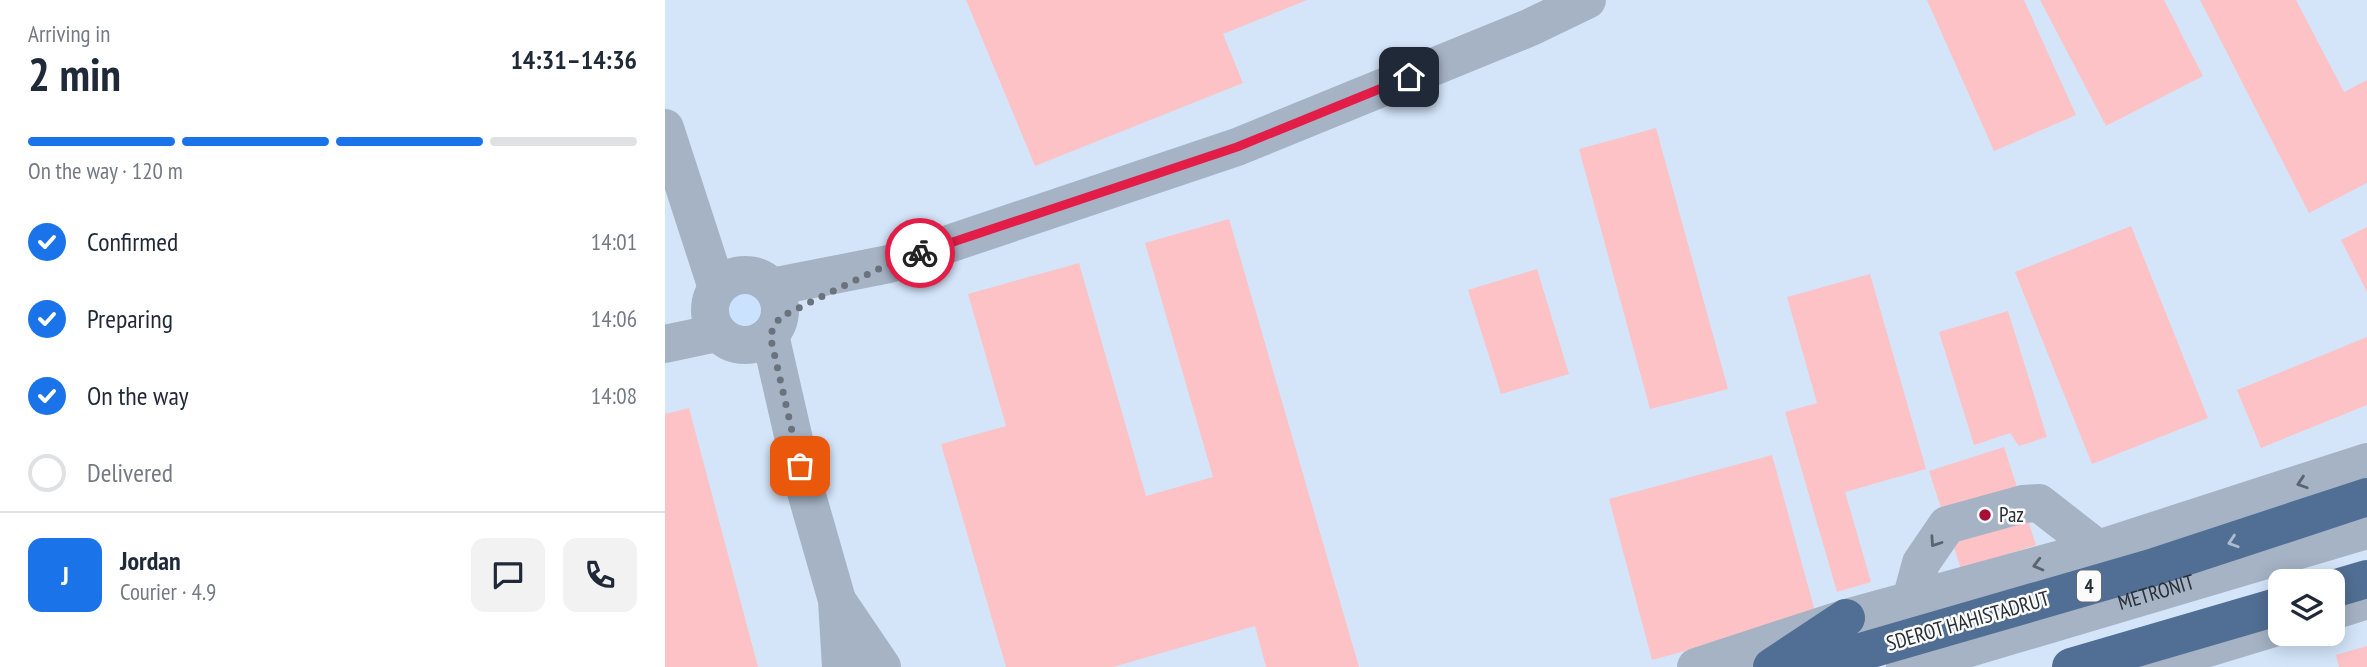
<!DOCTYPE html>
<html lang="en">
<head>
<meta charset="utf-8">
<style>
  :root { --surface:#fff; --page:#f2f2f3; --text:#1f2937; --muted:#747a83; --line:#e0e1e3; --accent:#1a73e8 }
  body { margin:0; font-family:"PT Sans Narrow",sans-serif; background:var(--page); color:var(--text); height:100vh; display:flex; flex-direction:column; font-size:26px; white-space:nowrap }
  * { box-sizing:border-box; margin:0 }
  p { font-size:23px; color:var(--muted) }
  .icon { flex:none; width:38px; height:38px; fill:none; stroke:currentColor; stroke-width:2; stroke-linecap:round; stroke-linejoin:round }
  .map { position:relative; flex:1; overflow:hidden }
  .sheet { display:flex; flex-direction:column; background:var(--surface); width:665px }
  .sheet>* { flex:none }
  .buttons { position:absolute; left:1603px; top:569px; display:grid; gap:14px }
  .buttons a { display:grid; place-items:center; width:77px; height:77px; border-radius:14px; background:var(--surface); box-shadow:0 4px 18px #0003; font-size:35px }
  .pin { position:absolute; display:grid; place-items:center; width:60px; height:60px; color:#fff; margin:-30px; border-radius:14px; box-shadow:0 4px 10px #0006 }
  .courier { position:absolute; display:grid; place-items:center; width:70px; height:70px; margin:-35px; border:5px solid #e11d48; border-radius:50%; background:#fff; color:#222; box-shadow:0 2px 9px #0007 }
  .summary em { font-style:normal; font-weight:800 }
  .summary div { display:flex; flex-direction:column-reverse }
  .summary { display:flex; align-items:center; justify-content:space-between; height:119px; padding:0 28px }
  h1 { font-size:46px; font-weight:800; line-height:52px }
  .bar { display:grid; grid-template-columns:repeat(4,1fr); gap:10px 7px; align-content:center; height:84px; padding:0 28px }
  .bar i { height:9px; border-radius:5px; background:var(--line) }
  .bar .active { background:var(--accent) }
  .bar p { grid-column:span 4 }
  .line { display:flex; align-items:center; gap:18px; padding:0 28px; border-top:2px solid var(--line) }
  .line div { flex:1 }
  .round { display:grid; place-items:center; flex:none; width:74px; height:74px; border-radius:14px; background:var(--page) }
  ol { padding:0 28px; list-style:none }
  li { display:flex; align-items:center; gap:21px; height:77px }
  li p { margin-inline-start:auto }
  li .icon { padding:7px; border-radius:50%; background:var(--accent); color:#fff; stroke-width:4 }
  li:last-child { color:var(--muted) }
  li i { width:38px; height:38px; border:4px solid var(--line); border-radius:50% }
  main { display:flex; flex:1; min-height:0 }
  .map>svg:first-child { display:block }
  .built { fill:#d4e5fa; fill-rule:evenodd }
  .green { fill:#cbe2ff }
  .building { fill:#fdc2c5 }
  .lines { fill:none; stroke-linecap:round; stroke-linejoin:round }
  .minor { stroke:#a5b3c5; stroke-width:38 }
  .highway { stroke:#516f94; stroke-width:38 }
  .oneway { stroke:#5a646f }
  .oneway2 { stroke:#aebccd }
  .done { stroke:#6a727b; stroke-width:7; stroke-dasharray:0 12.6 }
  .route { stroke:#e11d48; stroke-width:9 }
  .poi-dot { fill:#a70f39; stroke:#fbfbfb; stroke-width:2.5 }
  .labels { text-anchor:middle; stroke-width:5; stroke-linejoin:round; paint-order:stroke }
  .shield { fill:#fbfbfb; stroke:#676c71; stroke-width:2 }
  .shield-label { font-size:19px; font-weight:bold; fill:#282f36 }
  .poi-label { font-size:21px; fill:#282f36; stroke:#fbfbfb; text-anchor:start }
  .street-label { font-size:21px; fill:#282f36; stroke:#fbfbfb }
</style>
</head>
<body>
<main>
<section class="sheet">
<div class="summary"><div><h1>2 min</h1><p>Arriving in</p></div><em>14:31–14:36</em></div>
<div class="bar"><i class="active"></i><i class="active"></i><i class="active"></i><i></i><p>On the way · 120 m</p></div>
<ol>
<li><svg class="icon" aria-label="check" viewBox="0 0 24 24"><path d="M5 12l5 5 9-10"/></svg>Confirmed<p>14:01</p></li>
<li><svg class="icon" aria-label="check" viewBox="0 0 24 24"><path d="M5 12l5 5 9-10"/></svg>Preparing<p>14:06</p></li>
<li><svg class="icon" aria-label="check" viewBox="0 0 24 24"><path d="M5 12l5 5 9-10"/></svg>On the way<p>14:08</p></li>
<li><i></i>Delivered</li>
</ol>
<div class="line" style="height:126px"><b class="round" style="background:var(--accent);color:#fff">J</b><div><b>Jordan</b><p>Courier · 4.9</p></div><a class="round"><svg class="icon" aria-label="chat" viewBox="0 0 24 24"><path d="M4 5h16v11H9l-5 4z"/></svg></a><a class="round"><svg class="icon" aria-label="phone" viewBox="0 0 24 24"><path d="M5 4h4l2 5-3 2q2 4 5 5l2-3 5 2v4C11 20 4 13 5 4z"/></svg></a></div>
</section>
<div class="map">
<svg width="1702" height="667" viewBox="0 0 1702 667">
  <rect width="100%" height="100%" fill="#e4eefb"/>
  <path class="built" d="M0,0H1702V667H0ZM1615,581H1668V634H1615Z"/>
  <path class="green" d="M55 311a24 24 0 1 1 48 0a24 24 0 1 1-48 0Z"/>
  <path class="building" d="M301,0H642L558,34L578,83L370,166Z
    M1262,0H1359L1411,115L1329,151Z
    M1375,0H1499L1538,76L1441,126Z
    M1535,0H1631L1679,92L1702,80V183L1644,213Z
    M991,128L1063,389L985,409L914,149Z
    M564,219L694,667H601L590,626L448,667H341L276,444L341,426L303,294L414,263L481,496L548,477L480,243Z
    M1466,226L1543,418L1427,464L1350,272Z
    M1702,227V292L1676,240Z
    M872,269L904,374L836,394L803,290Z
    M1205,274L1261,469L1180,492L1206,582L1172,592L1120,412L1152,403L1122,297Z
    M1343,311L1382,437L1354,446L1345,433L1309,445L1274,332Z
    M1702,337V405L1596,448L1572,390Z
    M24,408L93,667H0V414Z
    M1339,447L1371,545L1296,569L1264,471Z
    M1107,455L1151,615L987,660L944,499Z
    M1702,646V667H1674L1671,655Z"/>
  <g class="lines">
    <g class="minor">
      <path d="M0,128L52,288"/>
      <circle cx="80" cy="310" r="35"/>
      <path d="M107,287L224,264L572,147L866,27L922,0"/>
      <path d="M105,335L141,492L172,600L176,667"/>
      <path d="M0,344L52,333"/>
      <path d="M1246,600L1256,563L1282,525L1358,504L1374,503L1433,549L1451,555"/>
      <path d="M173,602L217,667"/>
      <path d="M1668,611L1702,600"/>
      <path d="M1031,667L1181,618L1433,549L1702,462"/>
      <path id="s1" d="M1240,667L1702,530"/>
      <path d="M1480,667L1615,626"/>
    </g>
    <path class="highway" d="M1668,589L1702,579
      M1107,667L1181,618
      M1144,667L1486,568L1702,497
      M1406,667L1615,606"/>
  </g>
  <defs><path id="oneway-chevron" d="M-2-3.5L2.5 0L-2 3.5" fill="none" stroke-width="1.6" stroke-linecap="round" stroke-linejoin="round" transform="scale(1.75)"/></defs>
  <g class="oneway">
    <use href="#oneway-chevron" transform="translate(1637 483) rotate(162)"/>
    <use href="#oneway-chevron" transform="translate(1270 542) rotate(124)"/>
    <use href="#oneway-chevron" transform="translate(1373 565) rotate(165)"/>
  </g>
  <use class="oneway2" href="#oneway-chevron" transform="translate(1568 542) rotate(162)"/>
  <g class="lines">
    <path class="done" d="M135,466L105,335L115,317L224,264L255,253"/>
    <path class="route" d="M255,253L572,147L744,77"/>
  </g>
  <circle class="poi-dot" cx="1320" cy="515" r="7"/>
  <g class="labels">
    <rect class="shield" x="1412" y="570.5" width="24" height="31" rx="5"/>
    <g class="shield-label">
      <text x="1424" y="593">4</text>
    </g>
    <g class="poi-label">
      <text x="1334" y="522">Paz</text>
    </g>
    <g class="street-label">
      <text dy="7" stroke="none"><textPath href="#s1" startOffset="262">METRONIT</textPath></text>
      <text transform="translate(1303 621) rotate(-16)" y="7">SDEROT HAHISTADRUT</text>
    </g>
  </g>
</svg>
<div class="buttons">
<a><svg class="icon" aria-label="layers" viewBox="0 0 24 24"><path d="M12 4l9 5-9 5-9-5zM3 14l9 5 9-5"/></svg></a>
</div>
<div class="pin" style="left:135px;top:466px;background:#ea580c"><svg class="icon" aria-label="bag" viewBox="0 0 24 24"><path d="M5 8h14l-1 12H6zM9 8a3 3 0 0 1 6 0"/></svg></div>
<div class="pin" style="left:744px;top:77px;background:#1f2937"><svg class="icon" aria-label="home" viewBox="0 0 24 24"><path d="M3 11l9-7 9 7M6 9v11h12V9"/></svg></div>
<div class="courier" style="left:255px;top:253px"><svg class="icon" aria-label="bike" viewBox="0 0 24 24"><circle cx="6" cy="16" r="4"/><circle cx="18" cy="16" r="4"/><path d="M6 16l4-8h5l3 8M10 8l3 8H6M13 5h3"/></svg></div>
</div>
</main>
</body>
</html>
